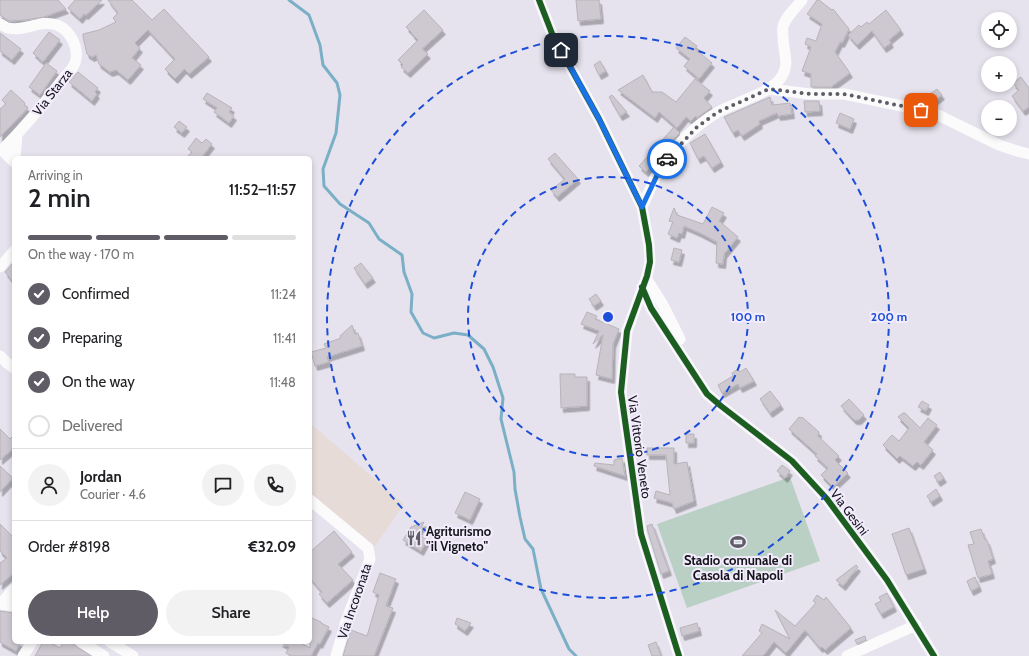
<!DOCTYPE html>
<html lang="en">
<head>
<meta charset="utf-8">
<style>
  :root { --surface:#fff; --page:#f2f2f2; --text:#202124; --muted:#757577; --line:#e0e0e0; --accent:#5f5c65 }
  body { margin:0; font-family:Cabin,sans-serif; background:var(--page); color:var(--text); height:100vh; display:flex; flex-direction:column; font-size:15px; white-space:nowrap }
  * { box-sizing:border-box; margin:0 }
  p { font-size:13px; color:var(--muted) }
  .icon { flex:none; width:22px; height:22px; fill:none; stroke:currentColor; stroke-width:2; stroke-linecap:round; stroke-linejoin:round }
  .map { position:relative; flex:1; overflow:hidden }
  .side { position:absolute; left:12px; top:156px; width:300px; height:488px; display:flex; flex-direction:column; background:var(--surface); border-radius:6px; box-shadow:0 2px 6px #0003 }
  .side>* { flex:none }
  .tools { position:absolute; left:981px; top:12px; display:grid; gap:8px }
  .tools a { display:grid; place-items:center; width:36px; height:36px; border-radius:50%; background:var(--surface); box-shadow:0 2px 6px #0003; font-size:20px }
  .pin { position:absolute; display:grid; place-items:center; width:34px; height:34px; color:#fff; margin:-17px; border-radius:8px; box-shadow:0 2px 6px #0006 }
  .courier { position:absolute; display:grid; place-items:center; width:40px; height:40px; margin:-20px; border:3px solid #1a73e8; border-radius:50%; background:#fff; color:#222; box-shadow:0 1px 5px #0007 }
  .head em { font-style:normal; font-weight:600 }
  .head div { display:flex; flex-direction:column-reverse }
  .head { display:flex; align-items:center; justify-content:space-between; height:68px; padding:0 16px }
  h1 { font-size:26px; font-weight:600; line-height:30px }
  .bar { display:grid; grid-template-columns:repeat(4,1fr); gap:6px 4px; align-content:center; height:48px; padding:0 16px }
  .bar i { height:5px; border-radius:3px; background:var(--line) }
  .bar .current { background:var(--accent) }
  .bar p { grid-column:span 4 }
  .line { display:flex; align-items:center; gap:10px; padding:0 16px; border-top:1px solid var(--line) }
  .line div { flex:1 }
  .round { display:grid; place-items:center; flex:none; width:42px; height:42px; border-radius:21px; background:var(--page) }
  ol { padding:0 16px; list-style:none }
  li { display:flex; align-items:center; gap:12px; height:44px }
  li p { margin-inline-start:auto }
  li .icon { padding:4px; border-radius:50%; background:var(--accent); color:#fff; stroke-width:4 }
  li:last-child { color:var(--muted) }
  li i { width:22px; height:22px; border:2px solid var(--line); border-radius:50% }
  .action { display:flex; gap:8px; margin-top:auto; padding:8px 16px }
  .action a { flex:1; height:46px; border-radius:24px; background:var(--accent); color:#fff; font-size:16px; font-weight:600; line-height:46px; text-align:center }
  .action a+a { background:var(--page); color:var(--text) }
  .map>svg:first-child { display:block }
  .industrial { fill:#e6dbd7 }
  .garden { fill:#bad0c4 }
  .lines { fill:none; stroke-linecap:round; stroke-linejoin:round }
  .stream { stroke:#7aafc6; stroke-width:3 }
  .building { fill:#cec9d1; stroke:#b8b3ba; filter:url(#shadow) }
  .minor { stroke:#fbfbfc; stroke-width:11 }
  .cycleway-casing { stroke:#f2ecfd; stroke-width:8 }
  .cycleway { stroke:#1b5e20; stroke-width:6 }
  .done { stroke:#5f5c65; stroke-width:4; stroke-dasharray:0 7.2 }
  .route { stroke:#1a73e8; stroke-width:5 }
  .ring { fill:none; stroke:#1d4ed8; stroke-width:2; stroke-dasharray:7 5 }
  .labels { text-anchor:middle; stroke-width:4; stroke-linejoin:round; paint-order:stroke }
  .street-label { font-size:13px; fill:#16141b; stroke:#f2ecfd }
  .poi-label { font-size:13px; font-weight:bold; fill:#16141b; stroke:#f2ecfd; text-anchor:start }
  .centre { fill:#1d4ed8; stroke:#f2ecfd; stroke-width:2 }
  .ring-label { font-size:12px; text-anchor:middle; font-weight:bold; fill:#1d4ed8; stroke:#f2ecfd; stroke-width:4; stroke-linejoin:round; paint-order:stroke }
</style>
</head>
<body>
<div class="map">
<svg width="1029" height="656" viewBox="0 0 1029 656">
  <defs>
    <filter id="shadow"><feDropShadow dx="2.5" dy="4.5" stdDeviation="0" flood-color="#0004"/></filter>
  </defs>
  <rect width="100%" height="100%" fill="#e6e3ee"/>
  <path class="industrial" d="M312,425L404,504L375,546L310,493V428Z"/>
  <path class="garden" d="M790,477L820,561L687,608L657,524Z"/>
  <g class="lines">
    <path class="stream" d="M289,0L309,15L320,45L323,65L337,83L340,95L336,133L323,169L324,186L340,204L369,223L379,239L402,255L404,272L412,294L411,312L423,333L434,338L454,333L468,335L484,349L493,367L503,398L501,419L514,472L515,489L520,517L525,539L533,549L541,589L569,649L576,656"/>
  </g>
  <path class="building" d="M0,0H58L66,9L44,17L25,20L9,21L0,15Z
    M75,0H102L86,15L84,14L80,19L68,8Z
    M108,0H132L152,20L164,9L209,57L189,74L184,69L175,79L165,69L175,59L148,30L135,43L140,48L132,58L141,65L128,80L116,70L110,72L99,64L96,55L92,57L87,54L83,37V34L99,30L116,22L113,18L118,13Z
    M576,0H599L601,19L578,21Z
    M817,0H819L832,10L833,9L849,29L842,43L840,42L835,52L850,73L831,87H811V74L802,71L811,47L805,44L807,38L816,41L822,24L807,14Z
    M424,10L443,30L422,49L428,54L408,73L401,67L403,65L398,60L418,40L412,34V33L406,27Z
    M886,10L901,30L889,40L891,43L884,48L872,31L857,45L848,35L859,25L861,27L867,22L869,24Z
    M49,32L60,40L43,62L33,53Z
    M0,33L21,49L12,60L0,51Z
    M685,37L697,46L695,49L712,63L699,79L684,66L690,59L676,48Z
    M600,61L606,71L599,75L594,65Z
    M46,63L57,71L40,95L29,87Z
    M78,72L98,88L95,92L97,94L92,101L69,82Z
    M643,75L652,92H662L676,102L695,79L710,91L704,98L712,107L697,118L696,116L691,121L686,117L677,128L659,112L655,118L618,90Z
    M1021,77L1029,88V107L1023,111L1012,96L1019,90L1013,83Z
    M937,89L942,95L932,103L927,96Z
    M11,90L25,103L24,105L28,108L0,137V109L6,104L2,100Z
    M207,93L232,108L229,112L234,116L229,123L214,112L217,108L203,99Z
    M612,95L627,112L620,116L609,97Z
    M770,97L772,105L790,103L792,114L778,116L777,113L759,121L760,124L742,136L738,130L733,133L724,117Z
    M804,101H819L820,111L805,112Z
    M840,113L854,119L850,129L836,123Z
    M179,121L187,127L182,133L174,127Z
    M674,127L680,133L662,150L663,152L652,169L650,167L646,172L639,166Z
    M705,134L721,162L712,168L704,156L698,159L690,143Z
    M196,138L202,143L206,139L212,144L201,158H186L192,152L188,149Z
    M555,153L578,179L557,197L551,190L565,179L548,159Z
    M712,207L724,213L719,221L738,237L724,254L723,264L716,263L717,242L700,233L684,226L682,234L679,233L677,238L668,234L673,222L669,221L674,208L677,215L703,224Z
    M674,248L682,250L679,262L671,260Z
    M14,262V283L5,272Z
    M361,263L373,278L365,284L354,268Z
    M596,294L601,301L594,306L589,299Z
    M587,312L597,316L595,319L619,329L613,344L612,379L596,375L603,335L593,344L599,331L581,324Z
    M352,325L355,334L358,333L362,346L327,357L329,362L315,366L311,352L326,348L324,344L341,338L340,336Z
    M746,368L754,381L740,388L738,384L722,393L718,385L733,376L732,373L738,369L740,372Z
    M560,374H575V377H587V406L561,408Z
    M770,391L781,405L770,413L760,399Z
    M849,399L864,415L859,420H854L841,406Z
    M922,401L929,405L926,411L918,407Z
    M903,413H905L920,428L928,418L937,425L924,442L933,450L921,465L917,462L913,466L900,456L897,459L883,445L892,435L899,441L909,428L898,417Z
    M799,417L801,418L802,417L819,432L818,436L839,456L835,460L848,473L833,487L821,475L828,468L815,456L817,454L789,429Z
    M0,429L10,439L14,435V448L0,460Z
    M686,434H694V443H686Z
    M647,448H674V464L687,462L694,501L674,509L672,503L654,498L656,491L670,495L666,455H647Z
    M622,458L625,476L594,466L595,463L614,465V460Z
    M782,465L790,471L785,478L777,471Z
    M0,466L13,478L0,492Z
    M940,472L944,478L938,482L934,476Z
    M936,489L940,496L931,502L927,496Z
    M465,492L480,499L470,520L455,513Z
    M424,522L418,534L427,540L421,551L403,540L411,527Z
    M0,524L14,538V573L0,585V563L7,558L0,551Z
    M652,524L669,571L661,574L648,532L647,526Z
    M909,528L924,569L906,575L892,534Z
    M981,529L985,540H987L993,559L988,561L992,574L978,578L968,545L974,544L970,532Z
    M334,531L352,552L338,564L353,580L327,603L319,594L322,592L310,578V552Z
    M856,565L858,567L843,586L836,580Z
    M380,573L396,579L386,606L393,608L374,656H343L351,630L367,636L379,595L373,592Z
    M975,577L979,587L971,591L967,581Z
    M887,593L894,607L881,614L875,604L881,601L879,597Z
    M817,595L824,600L826,597L851,628L825,650L822,647L820,648L805,630L786,653L774,642L763,656H742L762,633L759,631L762,624L790,639L775,610L795,626L816,603L813,601Z
    M0,611L14,613V642H21L16,651L0,642Z
    M310,617L321,622V623L329,627L320,644L318,643L311,656H291L286,653L289,647L280,642H299L310,648Z
    M457,618L471,623L465,631L455,624Z
    M697,623L699,631L682,636L680,628Z
    M865,636L866,640L857,644L855,640Z
    M43,642H49L60,648L63,642H70L91,656H35Z
    M656,642L661,656H652L648,645Z"/>
  <g class="lines">
    <path class="minor" d="M539,0L553,36L599,119L642,207L649,245L650,262L647,276L627,331L621,392L641,534L679,656
      M0,24C3,25 6,28 8,28C25,32 40,19 57,25C70,30 80,48 75,63C73,69 66,75 62,80C43,105 24,128 2,150L14,162
      M769,89L810,94H844L921,110L938,115L999,145L1017,151L1029,154
      M15,158L17,135
      M642,207C648,195 653,181 660,169C674,146 696,125 718,112C735,102 769,94 780,79C791,65 783,52 783,36C783,33 782,29 783,27C785,17 796,8 802,0
      M0,267L14,251
      M646,278L663,305L680,339
      M642,287L651,308L707,394L721,406L792,461L827,499L887,580L934,656
      M0,356L7,363L14,368
      M310,500L368,548L370,559L346,621L336,656
      M0,604L14,589
      M0,604L14,606
      M81,642L104,656
      M110,642L133,656
      M23,656L32,642
      M847,656L916,625"/>
    <defs>
      <path id="cycleway" d="M539,0L553,36L599,119L642,207L649,245L650,262L647,276L627,331L621,392L641,534L679,656
        M642,287L651,308L707,394L721,406L792,461L827,499L887,580L934,656"/>
    </defs>
    <use href="#cycleway" class="cycleway-casing"/>
    <use href="#cycleway" class="cycleway"/>
  </g>
  <g class="lines">
    <path class="done" d="M667,159L697,127L718,112L769,89L810,94H844L921,110"/>
    <path class="route" d="M561,50L599,119L642,207L660,169L667,159"/>
  </g>
  <g class="ring">
    <circle cx="608" cy="317" r="140"/>
    <circle cx="608" cy="317" r="281"/>
  </g>
  <defs>
    <symbol id="restaurant-bare" viewBox="-9 -9 18 18"><path d="M-5-6h1v4h1v-4h1v4h1v-4h1v5L-1.5 .5V6h-2V.5L-5-1ZM5-6V6H3V1.5H1.5Q1.5-4 5-6Z" fill="#5f5c65" stroke="#f2ecfd" stroke-width="2.5" paint-order="stroke"/></symbol>
    <symbol id="stadium-bare" viewBox="-9 -9 18 18"><path d="M0-5a6.5 5 0 1 0 0 10a6.5 5 0 1 0 0-10ZM-3.5-1.8h7v3.6h-7Z" fill="#5f5c65" stroke="#f2ecfd" stroke-width="2.5" paint-order="stroke"/></symbol>
  </defs>
  <g fill-rule="evenodd">
    <use href="#restaurant-bare" x="403" y="527" width="22" height="22"/>
    <use href="#stadium-bare" x="727" y="531" width="22" height="22"/>
  </g>
  <g class="labels">
    <g class="street-label">
      <text transform="translate(52 92) rotate(-52)" y="5">Via Starza</text>
      <text transform="translate(640 447) rotate(82)" y="5">Via Vittorio Veneto</text>
      <text transform="translate(850 512) rotate(53)" y="5">Via Gesini</text>
      <text transform="translate(354 601) rotate(-71)" y="5">Via Incoronata</text>
    </g>
    <g class="poi-label">
      <text x="426" y="536">Agriturismo<tspan x="426" dy="15">"il Vigneto"</tspan></text>
      <text x="738" y="565" text-anchor="middle">Stadio comunale di<tspan x="738" dy="15">Casola di Napoli</tspan></text>
    </g>
  </g>
  <circle cx="608" cy="317" r="6" class="centre"/>
  <g class="ring-label">
    <text x="748" y="321">100 m</text>
    <text x="889" y="321">200 m</text>
  </g>
</svg>
<div class="tools">
<a><svg class="icon" aria-label="locate" viewBox="0 0 24 24"><circle cx="12" cy="12" r="6"/><path d="M12 2v4M12 18v4M2 12h4M18 12h4"/></svg></a>
<a>+</a>
<a>−</a>
</div>
<div class="pin" style="left:921px;top:110px;background:#ea580c"><svg class="icon" aria-label="bag" viewBox="0 0 24 24"><path d="M5 8h14l-1 12H6zM9 8a3 3 0 0 1 6 0"/></svg></div>
<div class="pin" style="left:561px;top:50px;background:#1f2937"><svg class="icon" aria-label="home" viewBox="0 0 24 24"><path d="M3 11l9-7 9 7M6 9v11h12V9"/></svg></div>
<div class="courier" style="left:667px;top:159px"><svg class="icon" aria-label="car" viewBox="0 0 24 24"><path d="M5 17H2v-5l4-1 3-4h7l3 4 3 1v5h-3M9 17h6M6 11h13"/><circle cx="7" cy="17" r="2"/><circle cx="17" cy="17" r="2"/></svg></div>
<section class="side">
<div class="head"><div><h1>2 min</h1><p>Arriving in</p></div><em>11:52–11:57</em></div>
<div class="bar"><i class="current"></i><i class="current"></i><i class="current"></i><i></i><p>On the way · 170 m</p></div>
<ol>
<li><svg class="icon" aria-label="check" viewBox="0 0 24 24"><path d="M5 12l5 5 9-10"/></svg>Confirmed<p>11:24</p></li>
<li><svg class="icon" aria-label="check" viewBox="0 0 24 24"><path d="M5 12l5 5 9-10"/></svg>Preparing<p>11:41</p></li>
<li><svg class="icon" aria-label="check" viewBox="0 0 24 24"><path d="M5 12l5 5 9-10"/></svg>On the way<p>11:48</p></li>
<li><i></i>Delivered</li>
</ol>
<div class="line" style="height:72px"><a class="round"><svg class="icon" aria-label="person" viewBox="0 0 24 24"><circle cx="12" cy="8" r="4"/><path d="M4 21q1-7 8-7t8 7"/></svg></a><div><b>Jordan</b><p>Courier · 4.6</p></div><a class="round"><svg class="icon" aria-label="chat" viewBox="0 0 24 24"><path d="M4 5h16v11H9l-5 4z"/></svg></a><a class="round"><svg class="icon" aria-label="phone" viewBox="0 0 24 24"><path d="M5 4h4l2 5-3 2q2 4 5 5l2-3 5 2v4C11 20 4 13 5 4z"/></svg></a></div>
<div class="line" style="height:52px"><div>Order #8198</div><b>€32.09</b></div>
<div class="action"><a>Help</a><a>Share</a></div>
</section>
</div>
</body>
</html>
